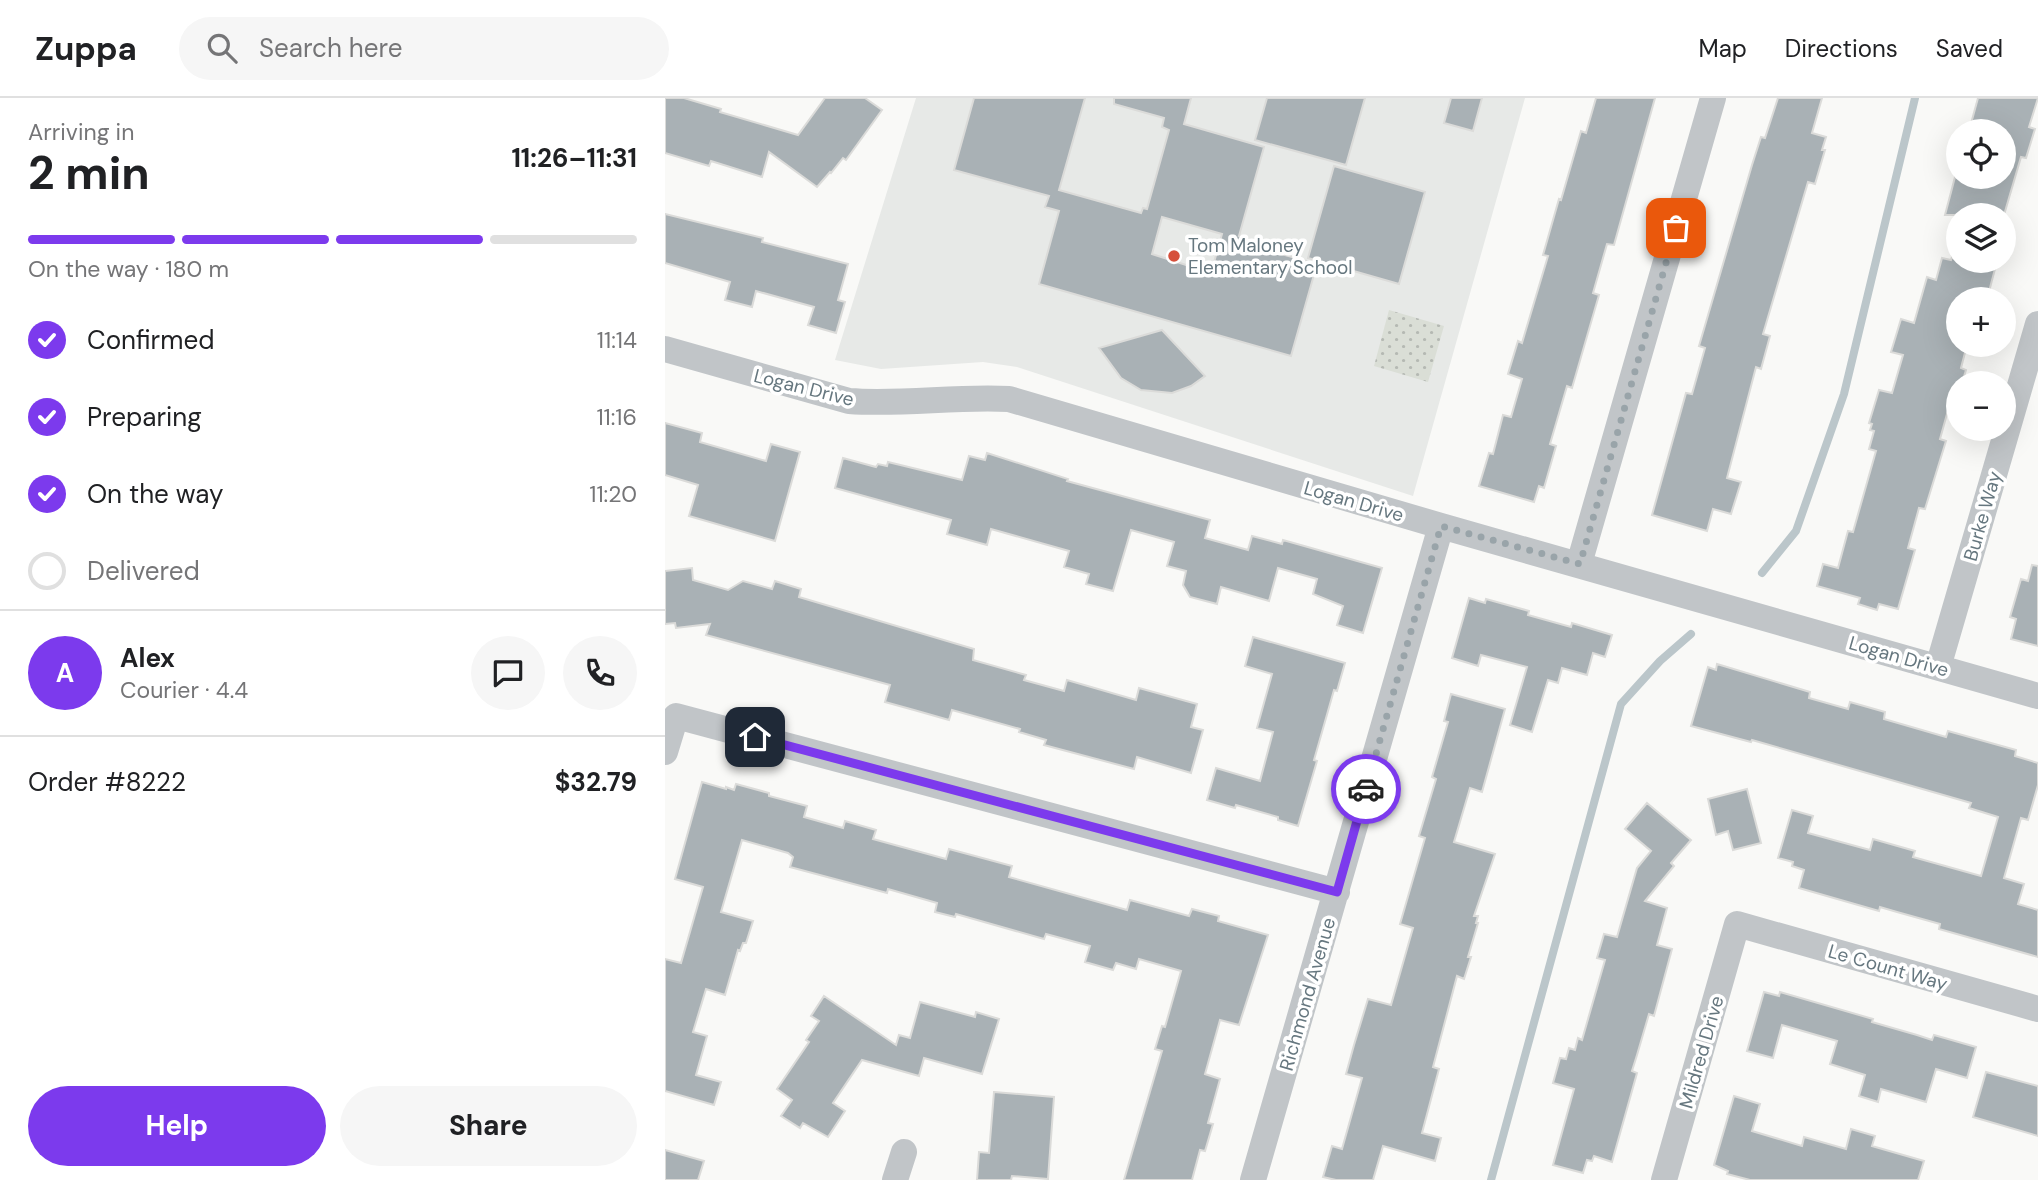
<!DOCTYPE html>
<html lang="en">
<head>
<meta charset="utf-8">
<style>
  :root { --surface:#fff; --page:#f6f6f6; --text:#202124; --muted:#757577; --line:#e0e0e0; --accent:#7c3aed }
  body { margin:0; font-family:"DM Sans",sans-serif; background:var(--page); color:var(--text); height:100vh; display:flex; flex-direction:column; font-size:26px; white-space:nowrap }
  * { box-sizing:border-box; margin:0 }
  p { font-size:23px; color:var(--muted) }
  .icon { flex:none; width:38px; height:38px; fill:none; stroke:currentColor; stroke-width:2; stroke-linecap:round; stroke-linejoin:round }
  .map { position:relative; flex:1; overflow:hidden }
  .panel { display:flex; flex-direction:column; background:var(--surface); width:665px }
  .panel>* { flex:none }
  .buttons { position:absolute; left:1281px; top:21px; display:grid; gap:14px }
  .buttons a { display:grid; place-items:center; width:70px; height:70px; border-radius:50%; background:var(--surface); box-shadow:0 7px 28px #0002; font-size:35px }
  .pin { position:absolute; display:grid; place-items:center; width:60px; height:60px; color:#fff; margin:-30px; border-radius:14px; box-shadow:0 4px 10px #0006 }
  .courier { position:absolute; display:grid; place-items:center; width:70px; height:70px; margin:-35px; border:5px solid #7c3aed; border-radius:50%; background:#fff; color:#222; box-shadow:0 2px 9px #0007 }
  .overview em { font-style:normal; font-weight:700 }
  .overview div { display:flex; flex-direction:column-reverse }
  .overview { display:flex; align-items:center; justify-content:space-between; height:119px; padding:0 28px }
  h1 { font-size:46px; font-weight:700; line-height:52px }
  .bar { display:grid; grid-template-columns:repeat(4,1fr); gap:10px 7px; align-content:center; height:84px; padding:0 28px }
  .bar i { height:9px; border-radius:5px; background:var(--line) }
  .bar .current { background:var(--accent) }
  .bar p { grid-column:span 4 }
  .line { display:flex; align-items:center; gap:18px; padding:0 28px; border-top:2px solid var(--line) }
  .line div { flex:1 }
  .round { display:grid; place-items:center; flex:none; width:74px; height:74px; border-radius:37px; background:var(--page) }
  ol { padding:0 28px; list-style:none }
  li { display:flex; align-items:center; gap:21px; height:77px }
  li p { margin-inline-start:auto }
  li .icon { padding:7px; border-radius:50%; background:var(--accent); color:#fff; stroke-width:4 }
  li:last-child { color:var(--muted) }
  li i { width:38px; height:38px; border:4px solid var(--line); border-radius:50% }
  .button { display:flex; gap:14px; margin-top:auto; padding:14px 28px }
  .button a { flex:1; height:80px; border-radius:42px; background:var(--accent); color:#fff; font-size:28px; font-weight:700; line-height:80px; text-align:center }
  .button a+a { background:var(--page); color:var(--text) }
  header { display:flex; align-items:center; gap:42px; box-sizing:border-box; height:98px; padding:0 35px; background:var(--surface); border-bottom:2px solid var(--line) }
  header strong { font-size:33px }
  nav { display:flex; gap:38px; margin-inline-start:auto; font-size:24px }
  .search { width:490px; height:63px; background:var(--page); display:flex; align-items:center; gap:18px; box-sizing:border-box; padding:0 24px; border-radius:38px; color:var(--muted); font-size:26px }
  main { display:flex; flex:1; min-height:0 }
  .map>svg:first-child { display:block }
  .built { fill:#e7e9e7 }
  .park { fill:url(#park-dots) }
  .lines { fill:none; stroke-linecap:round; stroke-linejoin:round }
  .stream { stroke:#bbc6ca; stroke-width:8 }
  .building { fill:#a9b1b5; stroke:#dbdbd9; stroke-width:2; fill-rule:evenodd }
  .minor { stroke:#c1c5c8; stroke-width:26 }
  .done { stroke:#99a4a9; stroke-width:7; stroke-dasharray:0 12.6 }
  .route { stroke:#7c3aed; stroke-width:9 }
  .poi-dot { fill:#d64f3a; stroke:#fff; stroke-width:2.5 }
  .labels { text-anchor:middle; stroke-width:7; stroke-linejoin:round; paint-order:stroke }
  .poi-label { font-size:19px; fill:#66777f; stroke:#fff; text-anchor:start }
  .street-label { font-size:19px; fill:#66777f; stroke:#fff }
</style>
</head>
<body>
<header>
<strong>Zuppa</strong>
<div class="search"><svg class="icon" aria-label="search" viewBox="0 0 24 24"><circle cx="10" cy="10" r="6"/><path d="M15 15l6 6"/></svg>Search here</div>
<nav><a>Map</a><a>Directions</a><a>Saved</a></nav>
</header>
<main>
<section class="panel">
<div class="overview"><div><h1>2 min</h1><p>Arriving in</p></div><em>11:26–11:31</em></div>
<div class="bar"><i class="current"></i><i class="current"></i><i class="current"></i><i></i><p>On the way · 180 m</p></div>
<ol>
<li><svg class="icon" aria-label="check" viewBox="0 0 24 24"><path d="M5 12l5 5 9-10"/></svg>Confirmed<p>11:14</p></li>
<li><svg class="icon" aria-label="check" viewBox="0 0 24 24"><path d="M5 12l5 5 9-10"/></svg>Preparing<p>11:16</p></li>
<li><svg class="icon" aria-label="check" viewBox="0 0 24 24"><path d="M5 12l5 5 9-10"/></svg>On the way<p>11:20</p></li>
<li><i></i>Delivered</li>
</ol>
<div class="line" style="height:126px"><b class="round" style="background:var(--accent);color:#fff">A</b><div><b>Alex</b><p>Courier · 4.4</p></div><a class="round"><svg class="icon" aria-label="chat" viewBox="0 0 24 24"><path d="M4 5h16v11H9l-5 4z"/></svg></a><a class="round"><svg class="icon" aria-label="phone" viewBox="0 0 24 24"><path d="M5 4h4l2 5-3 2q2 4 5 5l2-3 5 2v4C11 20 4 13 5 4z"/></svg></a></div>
<div class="line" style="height:91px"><div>Order #8222</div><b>$32.79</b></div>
<div class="button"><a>Help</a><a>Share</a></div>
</section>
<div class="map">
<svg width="1373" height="1082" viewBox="0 0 1373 1082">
  <defs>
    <pattern id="park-dots" width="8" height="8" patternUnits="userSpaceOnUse" patternTransform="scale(1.75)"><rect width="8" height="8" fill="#daded6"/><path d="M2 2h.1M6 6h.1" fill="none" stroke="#b5b9b3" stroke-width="1.8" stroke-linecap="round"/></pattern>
  </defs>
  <rect width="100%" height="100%" fill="#f9f9f7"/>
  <path class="built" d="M251,0H860L748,398L352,269L318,264L216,271L170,262Z"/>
  <path class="park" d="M724,212L779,228L763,284L709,268Z"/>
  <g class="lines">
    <path class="stream" d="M1097,475L1131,433L1179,296L1250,0
      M826,1082L956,606L995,563L1026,536"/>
  </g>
  <path class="building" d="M0,0H19L56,11L55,14L133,37L160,0H200L217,12L181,62L178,60L166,75L165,74L152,89L104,54L97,79L46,63L44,68L0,55Z
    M309,0H420L394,92L476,115L478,110L482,111L504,32L497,29L499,20L449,6V0H526L519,26L599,49L574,138L579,139L577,145L652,166L626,258L374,186L394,113L380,109L384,98L289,72ZM497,119L557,136L546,175L487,156Z
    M602,0H700L681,67L590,42Z
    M786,0H817L808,33L779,25Z
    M931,0H990L949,147L942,146L928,195L934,197L907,290L902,288L885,346L891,348L879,390L874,388L869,404L814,388L824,355L828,356L838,317L846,319L857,281L843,276L853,243L857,245L883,158L878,157L894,101L896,102L916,33L921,35Z
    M1113,0H1157L1147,35L1161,39L1157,52H1160L1150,86L1143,84L1098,236L1105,238L1096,271L1091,269L1062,380L1076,384L1066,416L1048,411L1042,433L987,417L1021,295L1027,296L1040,250L1034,248L1087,67L1096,39L1100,40Z
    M1313,0H1373L1364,29L1370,31L1361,60L1356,59L1339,117H1280L1290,79H1339V33H1304Z
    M669,68L760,94L734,186L643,160Z
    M0,116L98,140L97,144L183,166L173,202L180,204L171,235L143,227L149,209L91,193L87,209L60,202L65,184L0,165Z
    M1287,159L1293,163L1330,171L1322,201H1293V247H1302L1296,270L1301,272L1297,285H1293V300L1287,298L1275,341L1281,343L1260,411L1254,410L1243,450L1250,452L1233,511L1214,506L1212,512L1193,506L1195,500L1152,488L1158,466L1173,470L1183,433L1188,434L1211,353L1204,351L1209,333L1205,332L1207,326L1204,325L1214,292L1227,295L1238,257L1226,254L1236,221L1249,225L1262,179L1271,182L1277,160L1286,162Z
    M497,232L540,278L526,288L507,295L476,292L456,280L434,250Z
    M0,325L37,335L35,344L101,363L106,346L135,354L110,443L24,418L33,387L0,377Z
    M322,355L403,381L402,383L545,422L540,440L583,452L587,438L617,446L618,442L717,470L698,535L672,527L678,508L648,496L652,481L613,470L604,503L556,489L552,506L525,499L518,487L521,473L502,468L509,444L466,432L448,493L421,486L424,476L399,469L404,453L326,431L322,447L282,436L286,422L170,390L178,360L211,369L213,366L222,368L223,364L297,382L304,358L320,362Z
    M1367,467L1373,468V548L1346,541L1351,521L1345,519L1356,481L1363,483Z
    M27,470L28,482L63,492L78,483L107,491L110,483L136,491L134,499L309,551L308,562L361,577L359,582L399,593L402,582L471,602L474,590L532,606L526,629L538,632L526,675L472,659L469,671L379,647L381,642L354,634L355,631L287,612L284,622L249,612L220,604L225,587L41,537L45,526L11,530L10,525L0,526V473Z
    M804,500L820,505L821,501L864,513L863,517L906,529L907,525L947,537L940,559L928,555L922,577L897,570L893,585L883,582L867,634L845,627L862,569L816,557L813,568L787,560Z
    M588,539L680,565L672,593L669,592L649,662L652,663L633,728L613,722V719L571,707L570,710L542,702L551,670L595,683L608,634L592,630L607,576L580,568Z
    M1052,566L1145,594L1144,600L1183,611L1185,604L1220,614L1219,621L1281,639L1283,633L1351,652L1350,658L1373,665V687L1363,722L1356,720L1339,780L1359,786L1353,806L1373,812V859L1274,831L1275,826L1232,814L1215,809L1214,813L1134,790L1139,772L1127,768L1128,764L1113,760L1127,712L1148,718L1143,735L1205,752L1208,741L1250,753L1248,759L1316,778L1333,719L1304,710L1306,705L1087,642L1086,644L1026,628L1043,569L1051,572Z
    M786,596L840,611L817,694L805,690L789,744L830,756L809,818H813L811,825H813L803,859H806L799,881L792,878L768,969L774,971L757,1035L776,1040L770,1063L718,1048L708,1082H671L658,1079L667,1048L677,1051L697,980L681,976L689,947L703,901L726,907L748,830L735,826L760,740L754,738L771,681L767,679L783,624L779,623Z
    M37,684L61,691V689L69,692L71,686L104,695V698L142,708L139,719L178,730L180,723L211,732L208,741L281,761L284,751L347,768L344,779L462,812L465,802L524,818L527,811L554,818L553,823L603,837L574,927L555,922L540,976L555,981L543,1025L548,1026L540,1053L535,1052L527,1082H459L497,953L490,951L497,928L500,929L516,873L474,861L471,871L451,865L448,872L420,864L425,848L381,836L379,841L291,816L290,819L270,814L272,805L223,791L222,795L125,769L128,759L123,755L77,742L56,814L88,823L81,845H78L75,853L73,852L60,897L41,891L28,934L42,938L31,977L56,984L49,1007L0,993V861L16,865L38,789L10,781Z
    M1082,691L1096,745L1068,752L1063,733L1051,737L1043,701Z
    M982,705L1026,742L1006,765L1009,768L980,803L1002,810L992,847L1007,851L989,918L984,916L972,957L967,973L972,975L947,1064L929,1058L927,1063L922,1062L918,1075L888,1067L909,991L888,985L895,960L901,961L904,950L910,952L913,940L917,942L940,862L932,860L939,836L952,839L972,770L986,753L960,731Z
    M1099,894L1114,898L1115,894L1208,921L1207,924L1252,937L1267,942L1269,937L1311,949L1302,980L1271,971L1261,1004L1216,991L1213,1004L1194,998L1200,977L1165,966L1172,943L1117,927L1108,960L1082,953Z
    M159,898L231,947L234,937L245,940L255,904L310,919L311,914L334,921L317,976L259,960L254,978L197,962L168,1005L180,1013L163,1039L138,1025L135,1030L116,1018L127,1002L112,991L144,944L141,942L154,923L146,918Z
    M1321,974L1373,988V1038L1308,1019Z
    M329,994L389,999L383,1081L347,1078L346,1082H312L314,1054L324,1055Z
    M1069,998L1095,1006L1087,1033L1137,1048L1139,1039L1181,1051L1186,1031L1210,1038L1207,1048L1259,1063L1253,1082H1085L1062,1076L1063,1073L1049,1067Z
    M0,1052L39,1063L33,1082H0Z"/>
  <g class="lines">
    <path class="minor" d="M0,251L184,303C237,307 291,298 344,301L776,428L1373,598
      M914,466L1048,0
      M1273,569L1373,226
      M0,654L11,618L672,794
      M230,1082L239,1054
      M588,1082L776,428
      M999,1082L1072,826L1373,911"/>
  </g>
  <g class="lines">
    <path class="done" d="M701,691L776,428L915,466L1011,130"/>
    <path class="route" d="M90,639L672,794L701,691"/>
  </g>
  <circle class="poi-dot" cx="509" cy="158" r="7"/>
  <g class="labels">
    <g class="poi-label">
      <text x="523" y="154">Tom Maloney<tspan x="523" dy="22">Elementary School</tspan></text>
    </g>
    <g class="street-label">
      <text transform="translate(139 289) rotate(14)" y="7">Logan Drive</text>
      <text transform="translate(689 403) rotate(16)" y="7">Logan Drive</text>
      <text transform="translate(1317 418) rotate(-74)" y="7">Burke Way</text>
      <text transform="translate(1234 558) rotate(16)" y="7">Logan Drive</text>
      <text transform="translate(1223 869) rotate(16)" y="7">Le Count Way</text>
      <text transform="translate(642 896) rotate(-74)" y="7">Richmond Avenue</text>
      <text transform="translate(1036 954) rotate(-74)" y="7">Mildred Drive</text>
    </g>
  </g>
</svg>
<div class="buttons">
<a><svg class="icon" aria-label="locate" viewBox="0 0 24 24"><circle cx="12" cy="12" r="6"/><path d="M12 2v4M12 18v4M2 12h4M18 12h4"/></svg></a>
<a><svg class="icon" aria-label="layers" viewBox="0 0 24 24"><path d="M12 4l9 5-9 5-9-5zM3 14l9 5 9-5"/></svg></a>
<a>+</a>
<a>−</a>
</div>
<div class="pin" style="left:1011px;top:130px;background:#ea580c"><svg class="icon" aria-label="bag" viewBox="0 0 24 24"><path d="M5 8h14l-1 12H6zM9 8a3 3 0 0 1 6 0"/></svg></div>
<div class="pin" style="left:90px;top:639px;background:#1f2937"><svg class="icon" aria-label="home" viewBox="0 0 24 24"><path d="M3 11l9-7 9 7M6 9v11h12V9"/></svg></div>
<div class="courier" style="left:701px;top:691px"><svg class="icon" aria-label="car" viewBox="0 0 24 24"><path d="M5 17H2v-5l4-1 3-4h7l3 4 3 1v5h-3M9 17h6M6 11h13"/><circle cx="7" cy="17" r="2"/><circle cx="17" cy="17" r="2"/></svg></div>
</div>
</main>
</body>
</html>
